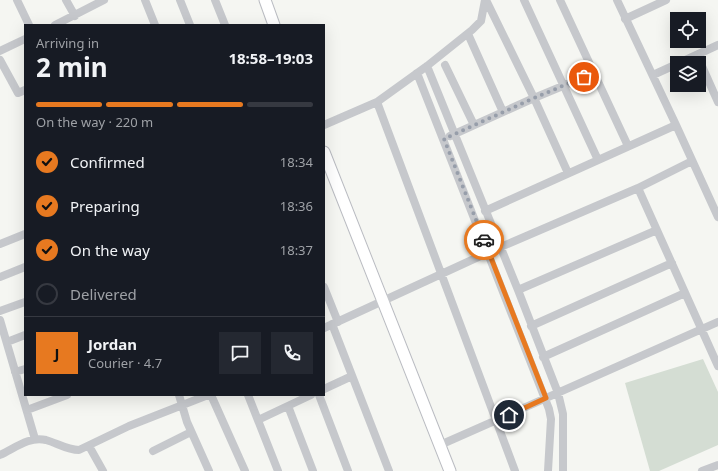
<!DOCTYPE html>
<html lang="en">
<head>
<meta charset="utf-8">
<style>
  :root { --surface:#171b24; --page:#242831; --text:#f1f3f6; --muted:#9ea1a6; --line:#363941; --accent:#e77920 }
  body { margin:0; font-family:"Noto Sans",sans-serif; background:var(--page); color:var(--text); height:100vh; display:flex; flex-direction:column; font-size:15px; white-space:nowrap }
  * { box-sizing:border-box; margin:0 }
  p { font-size:13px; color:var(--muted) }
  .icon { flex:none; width:22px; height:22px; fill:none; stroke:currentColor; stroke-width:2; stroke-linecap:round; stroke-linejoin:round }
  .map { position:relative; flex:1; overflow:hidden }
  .sheet { position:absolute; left:24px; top:24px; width:301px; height:372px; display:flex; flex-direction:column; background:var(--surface); border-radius:0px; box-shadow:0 4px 16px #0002 }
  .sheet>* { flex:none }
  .controls { position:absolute; left:670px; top:12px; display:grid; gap:8px }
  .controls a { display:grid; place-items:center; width:36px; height:36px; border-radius:0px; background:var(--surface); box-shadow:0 4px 16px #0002; font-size:20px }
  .pin { position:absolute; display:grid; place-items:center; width:34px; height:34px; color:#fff; margin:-17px; border:2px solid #fff; border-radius:50%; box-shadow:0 1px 4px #0007 }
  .courier { position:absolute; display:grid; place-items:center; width:40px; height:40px; margin:-20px; border:3px solid #e77920; border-radius:50%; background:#fff; color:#222; box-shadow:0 1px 5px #0007 }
  .summary em { font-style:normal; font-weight:700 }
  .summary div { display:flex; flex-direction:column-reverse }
  .summary { display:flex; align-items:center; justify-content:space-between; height:68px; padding:0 12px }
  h1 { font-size:26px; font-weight:700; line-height:30px }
  .bar { display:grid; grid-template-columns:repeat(4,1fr); gap:6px 4px; align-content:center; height:48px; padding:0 12px }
  .bar i { height:5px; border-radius:3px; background:var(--line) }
  .bar .current { background:var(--accent) }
  .bar p { grid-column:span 4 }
  .line { display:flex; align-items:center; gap:10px; padding:0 12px; border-top:1px solid var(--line) }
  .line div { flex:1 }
  .round { display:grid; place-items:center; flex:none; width:42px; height:42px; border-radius:0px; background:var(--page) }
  ol { padding:0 12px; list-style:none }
  li { display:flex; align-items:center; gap:12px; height:44px }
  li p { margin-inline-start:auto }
  li .icon { padding:4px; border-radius:50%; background:var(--accent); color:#111; stroke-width:4 }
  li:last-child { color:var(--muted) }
  li i { width:22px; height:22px; border:2px solid var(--line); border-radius:50% }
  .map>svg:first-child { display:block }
  .green { fill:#d4ddd3 }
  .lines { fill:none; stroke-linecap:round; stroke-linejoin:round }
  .secondary-casing { stroke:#babcc2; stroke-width:13 }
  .street { stroke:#c6c8cc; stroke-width:8 }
  .secondary { stroke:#fff; stroke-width:11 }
  .done { stroke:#979eaa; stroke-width:4; stroke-dasharray:0 7.2 }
  .route { stroke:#e77920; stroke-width:5 }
</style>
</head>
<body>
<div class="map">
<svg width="718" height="471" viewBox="0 0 718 471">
  <rect width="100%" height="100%" fill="#f5f6f2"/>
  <path class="green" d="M703,359L718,392V445L659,471H650L625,383Z"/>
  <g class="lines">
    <defs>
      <path id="secondary" d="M265,0L274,25
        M324,152L450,471"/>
    </defs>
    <use href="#secondary" class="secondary-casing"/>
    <path class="street" d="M17,0L29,25
      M66,0L75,16
      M145,0L155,25
      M180,0L190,25
      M215,0L225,25
      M486,0L534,98L568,173
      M524,0L598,160
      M560,0L628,146
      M617,0L676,125L718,217
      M625,19L666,0
      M55,25L104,0
      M468,34L503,112
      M0,51L25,39
      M697,55L718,102
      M0,60L18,93L25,90
      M679,63L718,45
      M445,65L474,125
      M427,66L518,290L558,393L563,414V471
      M417,73L549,409L551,419L548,471
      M653,75L677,64
      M377,102L427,66L472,30L481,21L485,0
      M324,125L377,102L515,471
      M450,136L534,98L594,73
      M638,188L718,366
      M485,211L676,125
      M0,244L25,234
      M0,277L25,267
      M324,287L338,322
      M518,290L657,230
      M0,311L25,302
      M0,320L35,439
      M332,324L389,471
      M531,326L672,263
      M324,328L489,252L638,188L692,161
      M7,342L25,335
      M543,357L685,293
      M15,372L25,369
      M324,389L352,376
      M179,395L187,422L209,471
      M211,395L245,471
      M248,395L278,471
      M319,395L348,471
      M288,406L313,471
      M27,410L67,395
      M258,420L311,395
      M440,445L718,322
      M89,446L103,471
      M153,451L191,432
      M0,455C15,448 29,436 46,440C57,443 67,450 79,450L129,426L208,395
      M702,471L718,465"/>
    <use href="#secondary" class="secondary"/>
  </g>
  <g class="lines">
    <path class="done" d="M484,240L444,139L534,98L584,77"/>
    <path class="route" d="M484,240L546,398L509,415"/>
  </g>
</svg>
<div class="controls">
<a><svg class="icon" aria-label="locate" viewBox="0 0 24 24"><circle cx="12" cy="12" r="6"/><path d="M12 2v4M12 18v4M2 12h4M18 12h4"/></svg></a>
<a><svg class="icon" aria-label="layers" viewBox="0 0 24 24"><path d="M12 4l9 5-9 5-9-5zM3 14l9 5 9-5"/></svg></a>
</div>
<div class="pin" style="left:584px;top:77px;background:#ea580c"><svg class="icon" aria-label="bag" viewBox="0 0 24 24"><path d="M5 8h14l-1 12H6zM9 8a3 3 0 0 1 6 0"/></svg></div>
<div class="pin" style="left:509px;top:415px;background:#1f2937"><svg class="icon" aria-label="home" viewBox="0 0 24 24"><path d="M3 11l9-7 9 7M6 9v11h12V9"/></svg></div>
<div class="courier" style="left:484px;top:240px"><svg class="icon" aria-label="car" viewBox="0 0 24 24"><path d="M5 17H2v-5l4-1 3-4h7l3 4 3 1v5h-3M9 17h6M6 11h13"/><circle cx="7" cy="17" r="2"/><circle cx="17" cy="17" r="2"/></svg></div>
<section class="sheet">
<div class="summary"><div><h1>2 min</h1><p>Arriving in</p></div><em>18:58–19:03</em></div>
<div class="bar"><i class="current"></i><i class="current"></i><i class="current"></i><i></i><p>On the way · 220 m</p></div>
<ol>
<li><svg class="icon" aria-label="check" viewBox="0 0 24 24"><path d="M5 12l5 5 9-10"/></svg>Confirmed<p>18:34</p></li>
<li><svg class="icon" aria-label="check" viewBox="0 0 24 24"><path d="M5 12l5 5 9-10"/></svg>Preparing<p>18:36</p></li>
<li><svg class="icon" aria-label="check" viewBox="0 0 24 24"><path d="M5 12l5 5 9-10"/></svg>On the way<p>18:37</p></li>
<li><i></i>Delivered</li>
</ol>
<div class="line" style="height:72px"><b class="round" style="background:var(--accent);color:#111">J</b><div><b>Jordan</b><p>Courier · 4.7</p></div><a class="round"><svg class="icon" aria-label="chat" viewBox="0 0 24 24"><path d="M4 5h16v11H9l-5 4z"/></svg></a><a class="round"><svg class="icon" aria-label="phone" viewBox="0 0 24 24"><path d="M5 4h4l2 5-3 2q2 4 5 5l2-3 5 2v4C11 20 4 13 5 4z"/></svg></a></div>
</section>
</div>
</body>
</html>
